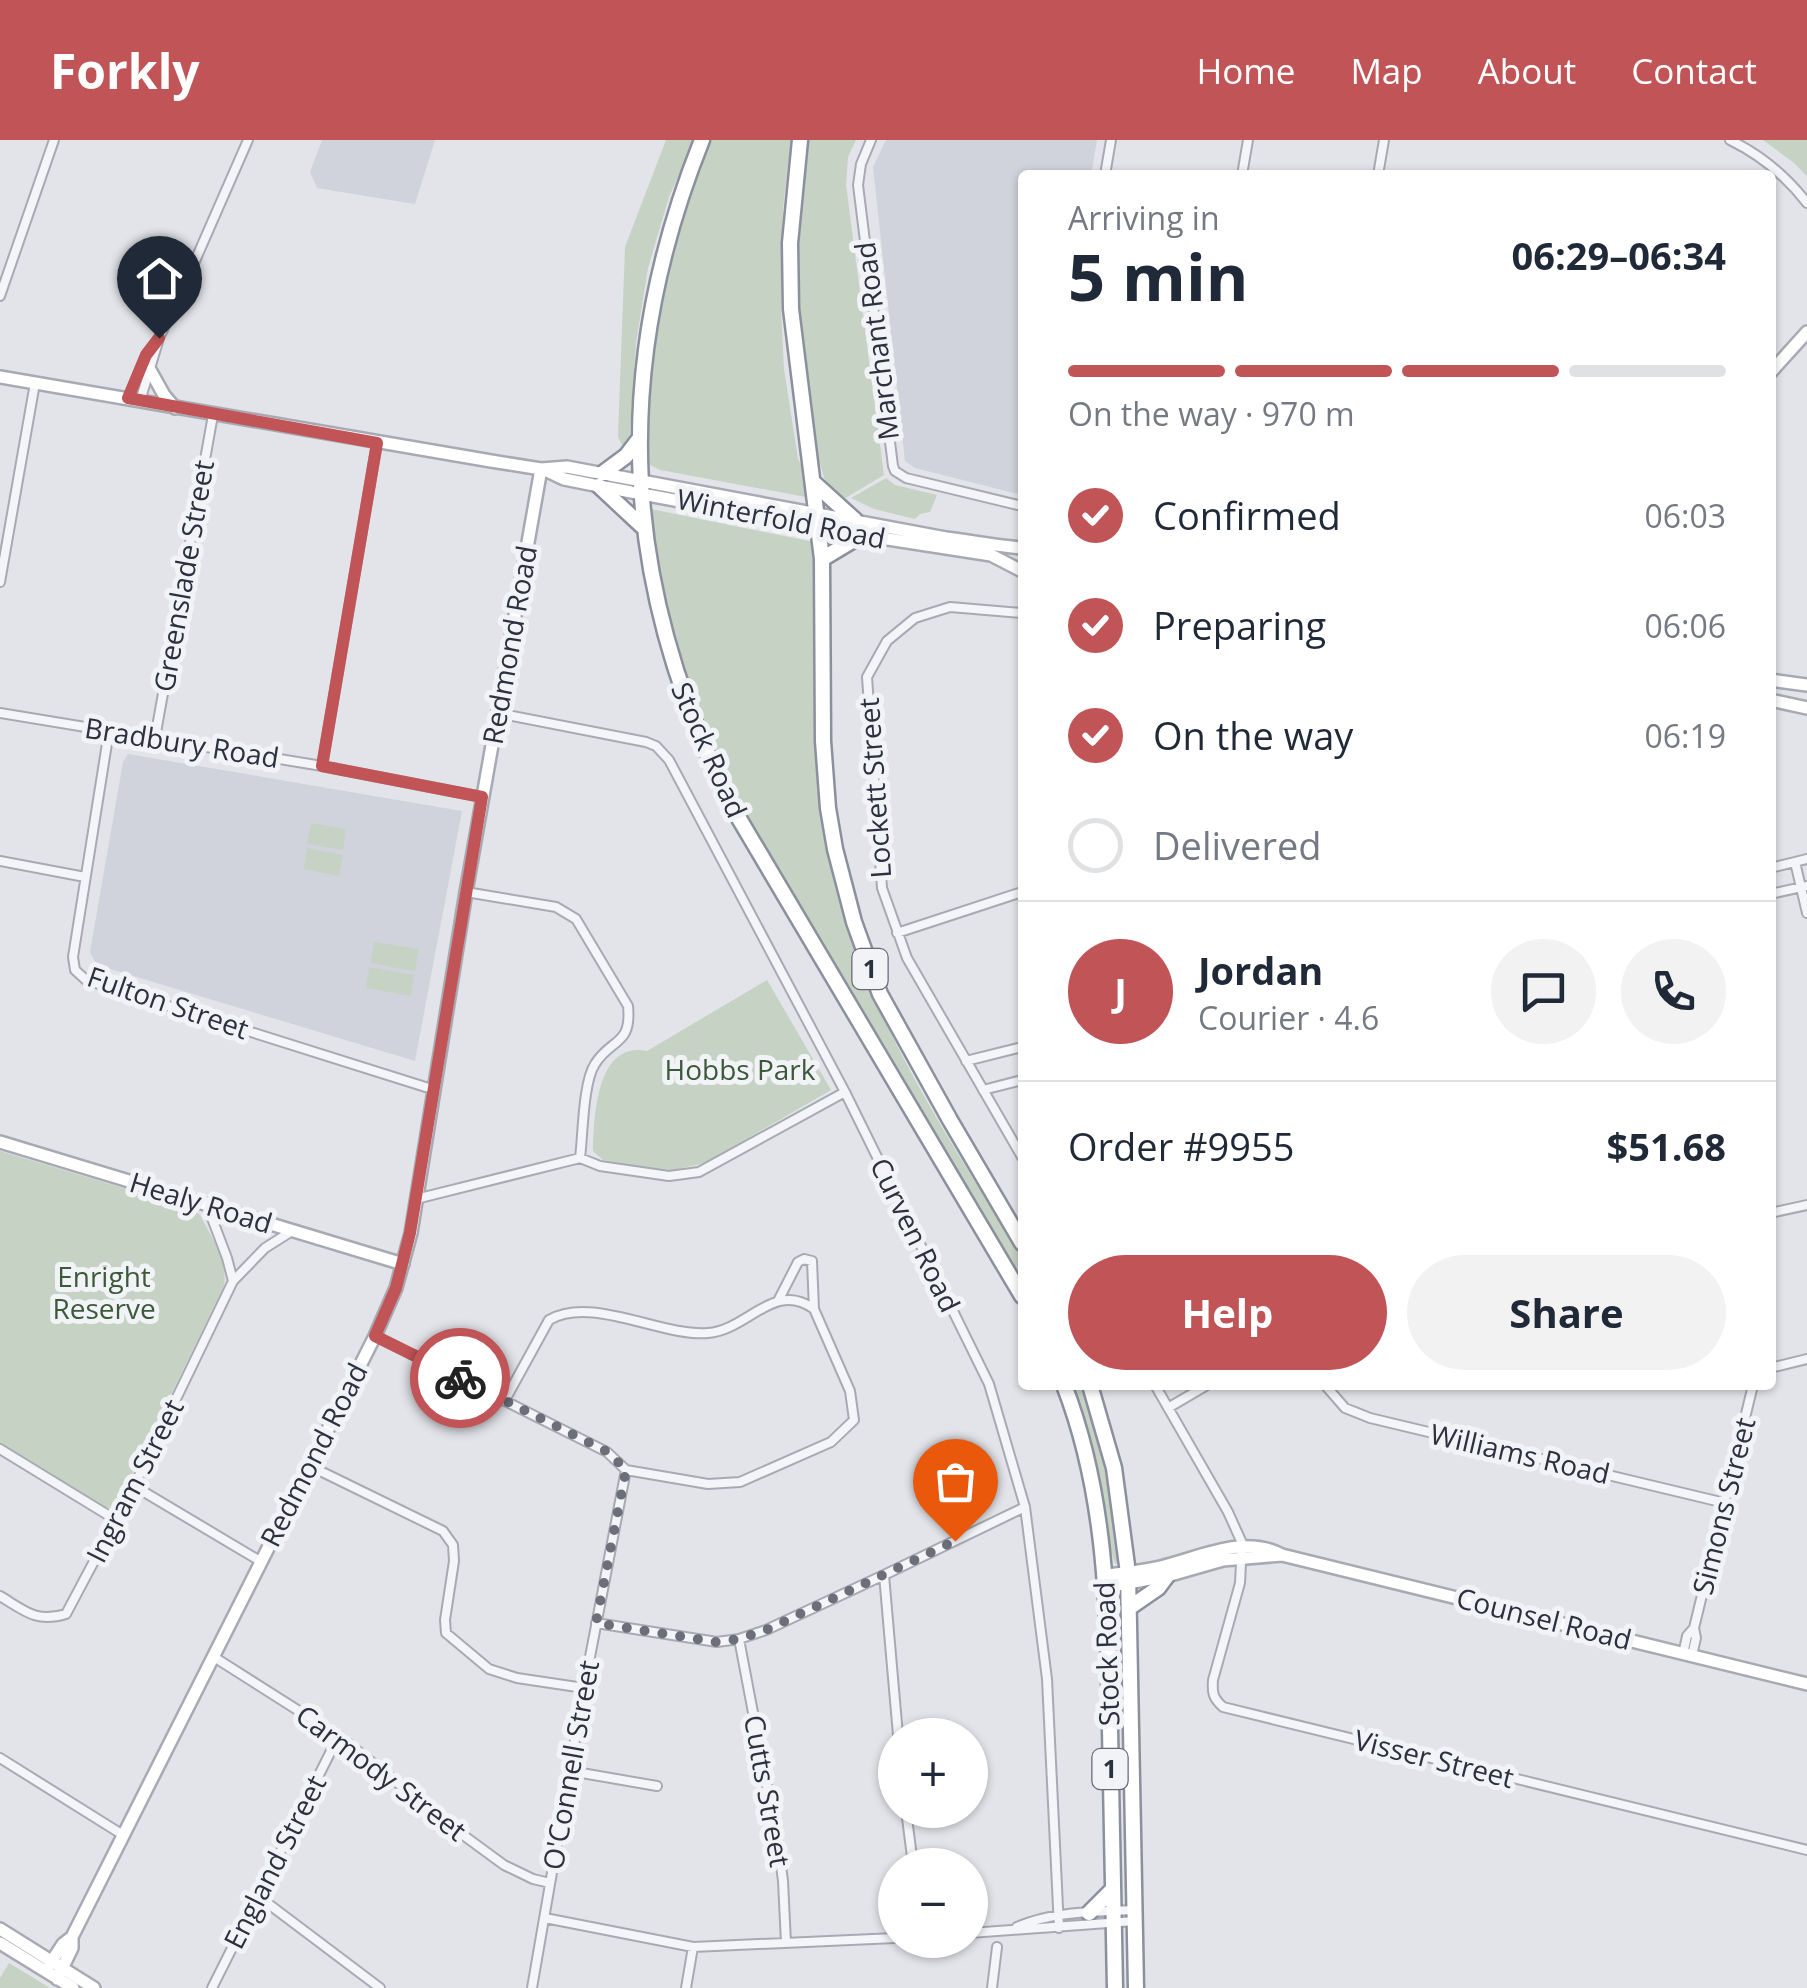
<!DOCTYPE html>
<html lang="en">
<head>
<meta charset="utf-8">
<style>
  :root { --surface:#fff; --page:#f2f2f3; --text:#1f2937; --muted:#747a83; --line:#e0e1e3; --accent:#c15456 }
  body { margin:0; font-family:"Open Sans",sans-serif; background:var(--page); color:var(--text); height:100vh; display:flex; flex-direction:column; font-size:38px; white-space:nowrap }
  * { box-sizing:border-box; margin:0 }
  p { font-size:32px; color:var(--muted) }
  .icon { flex:none; width:55px; height:55px; fill:none; stroke:currentColor; stroke-width:2; stroke-linecap:round; stroke-linejoin:round }
  .map { position:relative; flex:1; overflow:hidden }
  .side { position:absolute; left:1018px; top:30px; width:758px; height:1220px; display:flex; flex-direction:column; background:var(--surface); border-radius:10px; box-shadow:0 2px 8px #0004 }
  .side>* { flex:none }
  .tools { position:absolute; left:878px; top:1578px; display:grid; gap:20px }
  .tools a { display:grid; place-items:center; width:110px; height:110px; border-radius:50%; background:var(--surface); box-shadow:0 2px 8px #0004; font-size:50px }
  .pin { position:absolute; display:grid; place-items:center; width:85px; height:85px; color:#fff; margin:-102px -42px; border-radius:50% 50% 50% 0; rotate:-45deg; box-shadow:0 0 10px #0007 }
  .pin .icon { rotate:45deg }
  .courier { position:absolute; display:grid; place-items:center; width:100px; height:100px; margin:-50px; border:8px solid #c15456; border-radius:50%; background:#fff; color:#222; box-shadow:0 2px 12px #0007 }
  .overview em { font-style:normal; font-weight:700 }
  .overview div { display:flex; flex-direction:column-reverse }
  .overview { display:flex; align-items:center; justify-content:space-between; height:170px; padding:0 50px }
  h1 { font-size:65px; font-weight:700; line-height:75px }
  .bar { display:grid; grid-template-columns:repeat(4,1fr); gap:15px 10px; align-content:center; height:120px; padding:0 50px }
  .bar i { height:12px; border-radius:8px; background:var(--line) }
  .bar .on { background:var(--accent) }
  .bar p { grid-column:span 4 }
  .line { display:flex; align-items:center; gap:25px; padding:0 50px; border-top:2px solid var(--line) }
  .line div { flex:1 }
  .round { display:grid; place-items:center; flex:none; width:105px; height:105px; border-radius:52px; background:var(--page) }
  ol { padding:0 50px; list-style:none }
  li { display:flex; align-items:center; gap:30px; height:110px }
  li p { margin-inline-start:auto }
  li .icon { padding:10px; border-radius:50%; background:var(--accent); color:#fff; stroke-width:4 }
  li:last-child { color:var(--muted) }
  li i { width:55px; height:55px; border:5px solid var(--line); border-radius:50% }
  .primary-button { display:flex; gap:20px; margin-top:auto; padding:20px 50px }
  .primary-button a { flex:1; height:115px; border-radius:60px; background:var(--accent); color:#fff; font-size:40px; font-weight:700; line-height:115px; text-align:center }
  .primary-button a+a { background:var(--page); color:var(--text) }
  header { display:flex; align-items:center; gap:60px; box-sizing:border-box; height:140px; padding:0 50px; background:var(--accent); color:#fff }
  header strong { font-size:48px }
  nav { display:flex; gap:55px; margin-inline-start:auto; font-size:35px }
  .map>svg:first-child { display:block }
  .built { fill:#d0d3db }
  .green { fill:#c6d2c4 }
  .lines { fill:none; stroke-linecap:round; stroke-linejoin:round }
  .street-casing { stroke:#a8aab3; stroke-width:12 }
  .secondary-casing { stroke:#a8aab3; stroke-width:16 }
  .highway-casing { stroke:#8b909e; stroke-width:19 }
  .street { stroke:#f4f5f8; stroke-width:8 }
  .secondary { stroke:#fff; stroke-width:11 }
  .highway { stroke:#fff; stroke-width:14 }
  .done { stroke:#6c6f7a; stroke-width:10; stroke-dasharray:0 18 }
  .route { stroke:#c15456; stroke-width:12 }
  .labels { text-anchor:middle; stroke-width:10; stroke-linejoin:round; paint-order:stroke }
  .shield { fill:#f1f3f7; stroke:#676a76; stroke-width:2.5 }
  .shield-label { font-size:25px; font-weight:bold; fill:#2c303f }
  .street-label { font-size:28px; fill:#2c303f; stroke:#f1f3f7 }
  .park-label { font-size:28px; fill:#3c5a3a; stroke:#f1f3f7 }
</style>
</head>
<body>
<header>
<strong>Forkly</strong>
<nav><a>Home</a><a>Map</a><a>About</a><a>Contact</a></nav>
</header>
<div class="map">
<svg width="1807" height="1848" viewBox="0 0 1807 1848">
  <rect width="100%" height="100%" fill="#e2e4e9"/>
  <path class="built" d="M322,0H435L415,64L317,48L310,32Z
    M886,0H1097L1091,35H1022V355L915,328L905,321L873,27Z
    M128,614L462,671L415,921L97,825L90,812L123,622Z"/>
  <path class="green" d="M666,0H695L669,57L648,128L636,203L629,304L623,306L618,297L625,107Z
    M708,0H791L783,68L781,169L784,229L798,319L806,334L808,355L806,357L660,330L648,324C646,252 652,180 671,110C681,73 696,36 708,0Z
    M808,0H856L848,17L846,45L884,335L842,360L826,344L819,321L812,288L799,187L797,124L801,53Z
    M1763,0H1807V36L1794,23Z
    M886,338L895,345L937,355L930,372L920,374L915,379L874,369L851,358Z
    M651,369L814,402C821,496 810,590 823,684C844,845 940,983 1022,1118V1141L792,755L718,624L680,525L658,440L650,372Z
    M311,683L346,689L343,710L307,704Z
    M307,708L343,715L339,736L304,729Z
    M374,802L419,809L415,831L370,823Z
    M369,827L414,835L411,856L366,848Z
    M767,840L831,950L705,1023L673,1030L645,1028L603,1020L593,1011C594,977 596,901 647,911Z
    M0,1011L193,1069L200,1075C211,1097 228,1120 224,1146L118,1363L110,1368L102,1366L0,1303Z
    M1072,1245H1084C1102,1303 1114,1361 1120,1422L1115,1424L1109,1404L1094,1316Z
    M9,1823L50,1848H0V1838Z"/>
  <g class="lines">
    <defs>
      <path id="street" d="M871,0L861,24L858,45L893,326L895,331L906,338L1022,366
        M1730,0C1761,15 1786,36 1807,63
        M1105,35L1111,0
        M1242,35L1248,0
        M1378,35L1384,0
        M0,156L54,0
        M128,259L146,215L159,198L188,137L248,0
        M140,261L158,202
        M0,442L35,243
        M1022,473L950,467L915,478L887,501L867,537L882,748L907,818L1022,1017
        M0,573L322,626L482,657
        M497,573L646,602L656,606L669,620L845,952L989,1244L1025,1367L1047,1539L1059,1788
        M109,591L73,817L75,830L86,840L435,950
        M155,598L213,275
        M322,626L377,303
        M0,721L85,737
        M1795,722L1807,773
        M1770,728L1807,719
        M466,752L556,767L576,779L628,866C632,906 611,898 595,924C583,942 583,995 580,1018
        M1770,754L1807,746
        M897,793L1022,752
        M966,921L1022,907
        M983,950L1022,940
        M416,1059L580,1018L600,1026L669,1036L699,1032L845,952
        M207,1065L227,1118L233,1141
        M1770,1073L1807,1065
        M779,1159L798,1122L804,1119L812,1121L814,1169
        M375,1196L607,1312L626,1330L584,1548L532,1848
        M1770,1228L1807,1219
        M1155,1245L1228,1372L1242,1403L1240,1443L1213,1540C1212,1553 1213,1558 1223,1567L1807,1710
        M1325,1245L1345,1268L1370,1278L1725,1363
        M505,1260L549,1180C592,1155 661,1197 708,1193C748,1190 774,1140 814,1169L850,1251L854,1280L831,1302L740,1342L708,1344L626,1330
        M1168,1268L1207,1245
        M0,1309L116,1380
        M310,1326L443,1391L453,1405L454,1421L445,1480L446,1493L489,1529L517,1538L584,1548
        M134,1346L260,1421
        M884,1435L898,1595
        M0,1456C25,1471 36,1483 66,1474L134,1346L233,1141L265,1108L292,1091
        M596,1483L717,1502L739,1499L766,1490L884,1435L1025,1367
        M739,1499L778,1704L783,1741L786,1803
        M1683,1514L1687,1496L1694,1488L1753,1245
        M1692,1515L1696,1498L1694,1488
        M214,1517L340,1597L459,1692L504,1725L533,1739L550,1743
        M0,1618L123,1695
        M570,1631L657,1646
        M906,1670L913,1725
        M258,1756L380,1848
        M545,1778L693,1807L895,1798
        M1017,1787C1052,1771 1097,1772 1134,1770
        M970,1793L1135,1781
        M212,1848L333,1607L340,1597
        M686,1848L693,1807
        M992,1848L997,1807"/>
      <path id="secondary" d="M150,230L164,255L175,268
        M1770,233L1807,192
        M0,237L491,321L541,329L567,327L946,398C972,401 996,406 1022,408
        M545,330L564,339L599,346L862,395L991,415L1020,430
        M1770,540L1807,545
        M1770,560L1807,568
        M0,1002L403,1124
        M1105,1435C1124,1433 1142,1431 1160,1427C1199,1418 1244,1394 1282,1415L1807,1544
        M1106,1447L1167,1436L1223,1420L1282,1415
        M0,1789L94,1848
        M0,1803L73,1848
        M50,1824L63,1804L72,1797
        M57,1839L72,1808V1797L375,1196L396,1148L411,1093L466,752L541,329"/>
      <path id="highway" d="M702,0C609,232 621,448 734,670L1022,1156
        M800,0L790,103L791,169L822,419L823,601L828,668L835,709L854,782L880,854L950,980L1022,1103
        M603,333L626,316L639,299
        M813,342L855,380
        M599,346L644,388
        M822,419L862,395
        M1064,1245C1107,1356 1108,1472 1110,1589C1111,1676 1113,1762 1115,1848
        M1090,1245L1114,1328L1128,1433L1136,1848
        M1129,1468L1158,1448L1167,1436
        M1089,1773L1113,1749"/>
    </defs>
    <use href="#street" class="street-casing"/>
    <use href="#secondary" class="secondary-casing"/>
    <use href="#highway" class="highway-casing"/>
    <use href="#street" class="street"/>
    <use href="#secondary" class="secondary"/>
    <use href="#highway" class="highway"/>
  </g>
  <g class="lines">
    <path class="done" d="M460,1238L608,1312L626,1330L596,1483L716,1502L739,1499L766,1490L955,1401"/>
    <path class="route" d="M159,198L146,215L128,258L377,303L322,626L482,657L410,1093L396,1148L375,1196L460,1238"/>
  </g>
  <g class="labels">
    <g class="shield">
      <rect x="852.5" y="809" width="35" height="40" rx="8"/>
      <rect x="1092.5" y="1609" width="35" height="40" rx="8"/>
    </g>
    <g class="shield-label">
      <text x="870" y="838">1</text>
      <text x="1110" y="1638">1</text>
    </g>
    <g class="street-label">
      <text transform="translate(877 201) rotate(-97)" y="10">Marchant Road</text>
      <text transform="translate(781 379) rotate(11)" y="10">Winterfold Road</text>
      <text transform="translate(184 436) rotate(-80)" y="10">Greenslade Street</text>
      <text transform="translate(510 505) rotate(-80)" y="10">Redmond Road</text>
      <text transform="translate(182 603) rotate(9)" y="10">Bradbury Road</text>
      <text transform="translate(709 610) rotate(66)" y="10">Stock Road</text>
      <text transform="translate(875 648) rotate(-94)" y="10">Lockett Street</text>
      <text transform="translate(168 863) rotate(19)" y="10">Fulton Street</text>
      <text transform="translate(201 1063) rotate(17)" y="10">Healy Road</text>
      <text transform="translate(915 1095) rotate(64)" y="10">Curven Road</text>
      <text transform="translate(1520 1314) rotate(13)" y="10">Williams Road</text>
      <text transform="translate(314 1315) rotate(-63)" y="10">Redmond Road</text>
      <text transform="translate(135 1341) rotate(-63)" y="10">Ingram Street</text>
      <text transform="translate(1724 1366) rotate(-76)" y="10">Simons Street</text>
      <text transform="translate(1544 1479) rotate(14)" y="10">Counsel Road</text>
      <text transform="translate(1107 1514) rotate(-92)" y="10">Stock Road</text>
      <text transform="translate(1434 1619) rotate(14)" y="10">Visser Street</text>
      <text transform="translate(571 1625) rotate(-80)" y="10">O'Connell Street</text>
      <text transform="translate(381 1633) rotate(37)" y="10">Carmody Street</text>
      <text transform="translate(767 1651) rotate(80)" y="10">Cutts Street</text>
      <text transform="translate(275 1722) rotate(-63)" y="10">England Street</text>
    </g>
    <g class="park-label">
      <text x="740" y="940">Hobbs Park</text>
      <text x="104" y="1147">Enright<tspan x="104" dy="32">Reserve</tspan></text>
    </g>
  </g>
</svg>
<div class="tools">
<a>+</a>
<a>−</a>
</div>
<div class="pin" style="left:955px;top:1401px;background:#ea580c"><svg class="icon" aria-label="bag" viewBox="0 0 24 24"><path d="M5 8h14l-1 12H6zM9 8a3 3 0 0 1 6 0"/></svg></div>
<div class="pin" style="left:159px;top:198px;background:#1f2937"><svg class="icon" aria-label="home" viewBox="0 0 24 24"><path d="M3 11l9-7 9 7M6 9v11h12V9"/></svg></div>
<div class="courier" style="left:460px;top:1238px"><svg class="icon" aria-label="bike" viewBox="0 0 24 24"><circle cx="6" cy="16" r="4"/><circle cx="18" cy="16" r="4"/><path d="M6 16l4-8h5l3 8M10 8l3 8H6M13 5h3"/></svg></div>
<section class="side">
<div class="overview"><div><h1>5 min</h1><p>Arriving in</p></div><em>06:29–06:34</em></div>
<div class="bar"><i class="on"></i><i class="on"></i><i class="on"></i><i></i><p>On the way · 970 m</p></div>
<ol>
<li><svg class="icon" aria-label="check" viewBox="0 0 24 24"><path d="M5 12l5 5 9-10"/></svg>Confirmed<p>06:03</p></li>
<li><svg class="icon" aria-label="check" viewBox="0 0 24 24"><path d="M5 12l5 5 9-10"/></svg>Preparing<p>06:06</p></li>
<li><svg class="icon" aria-label="check" viewBox="0 0 24 24"><path d="M5 12l5 5 9-10"/></svg>On the way<p>06:19</p></li>
<li><i></i>Delivered</li>
</ol>
<div class="line" style="height:180px"><b class="round" style="background:var(--accent);color:#fff">J</b><div><b>Jordan</b><p>Courier · 4.6</p></div><a class="round"><svg class="icon" aria-label="chat" viewBox="0 0 24 24"><path d="M4 5h16v11H9l-5 4z"/></svg></a><a class="round"><svg class="icon" aria-label="phone" viewBox="0 0 24 24"><path d="M5 4h4l2 5-3 2q2 4 5 5l2-3 5 2v4C11 20 4 13 5 4z"/></svg></a></div>
<div class="line" style="height:130px"><div>Order #9955</div><b>$51.68</b></div>
<div class="primary-button"><a>Help</a><a>Share</a></div>
</section>
</div>
</body>
</html>
